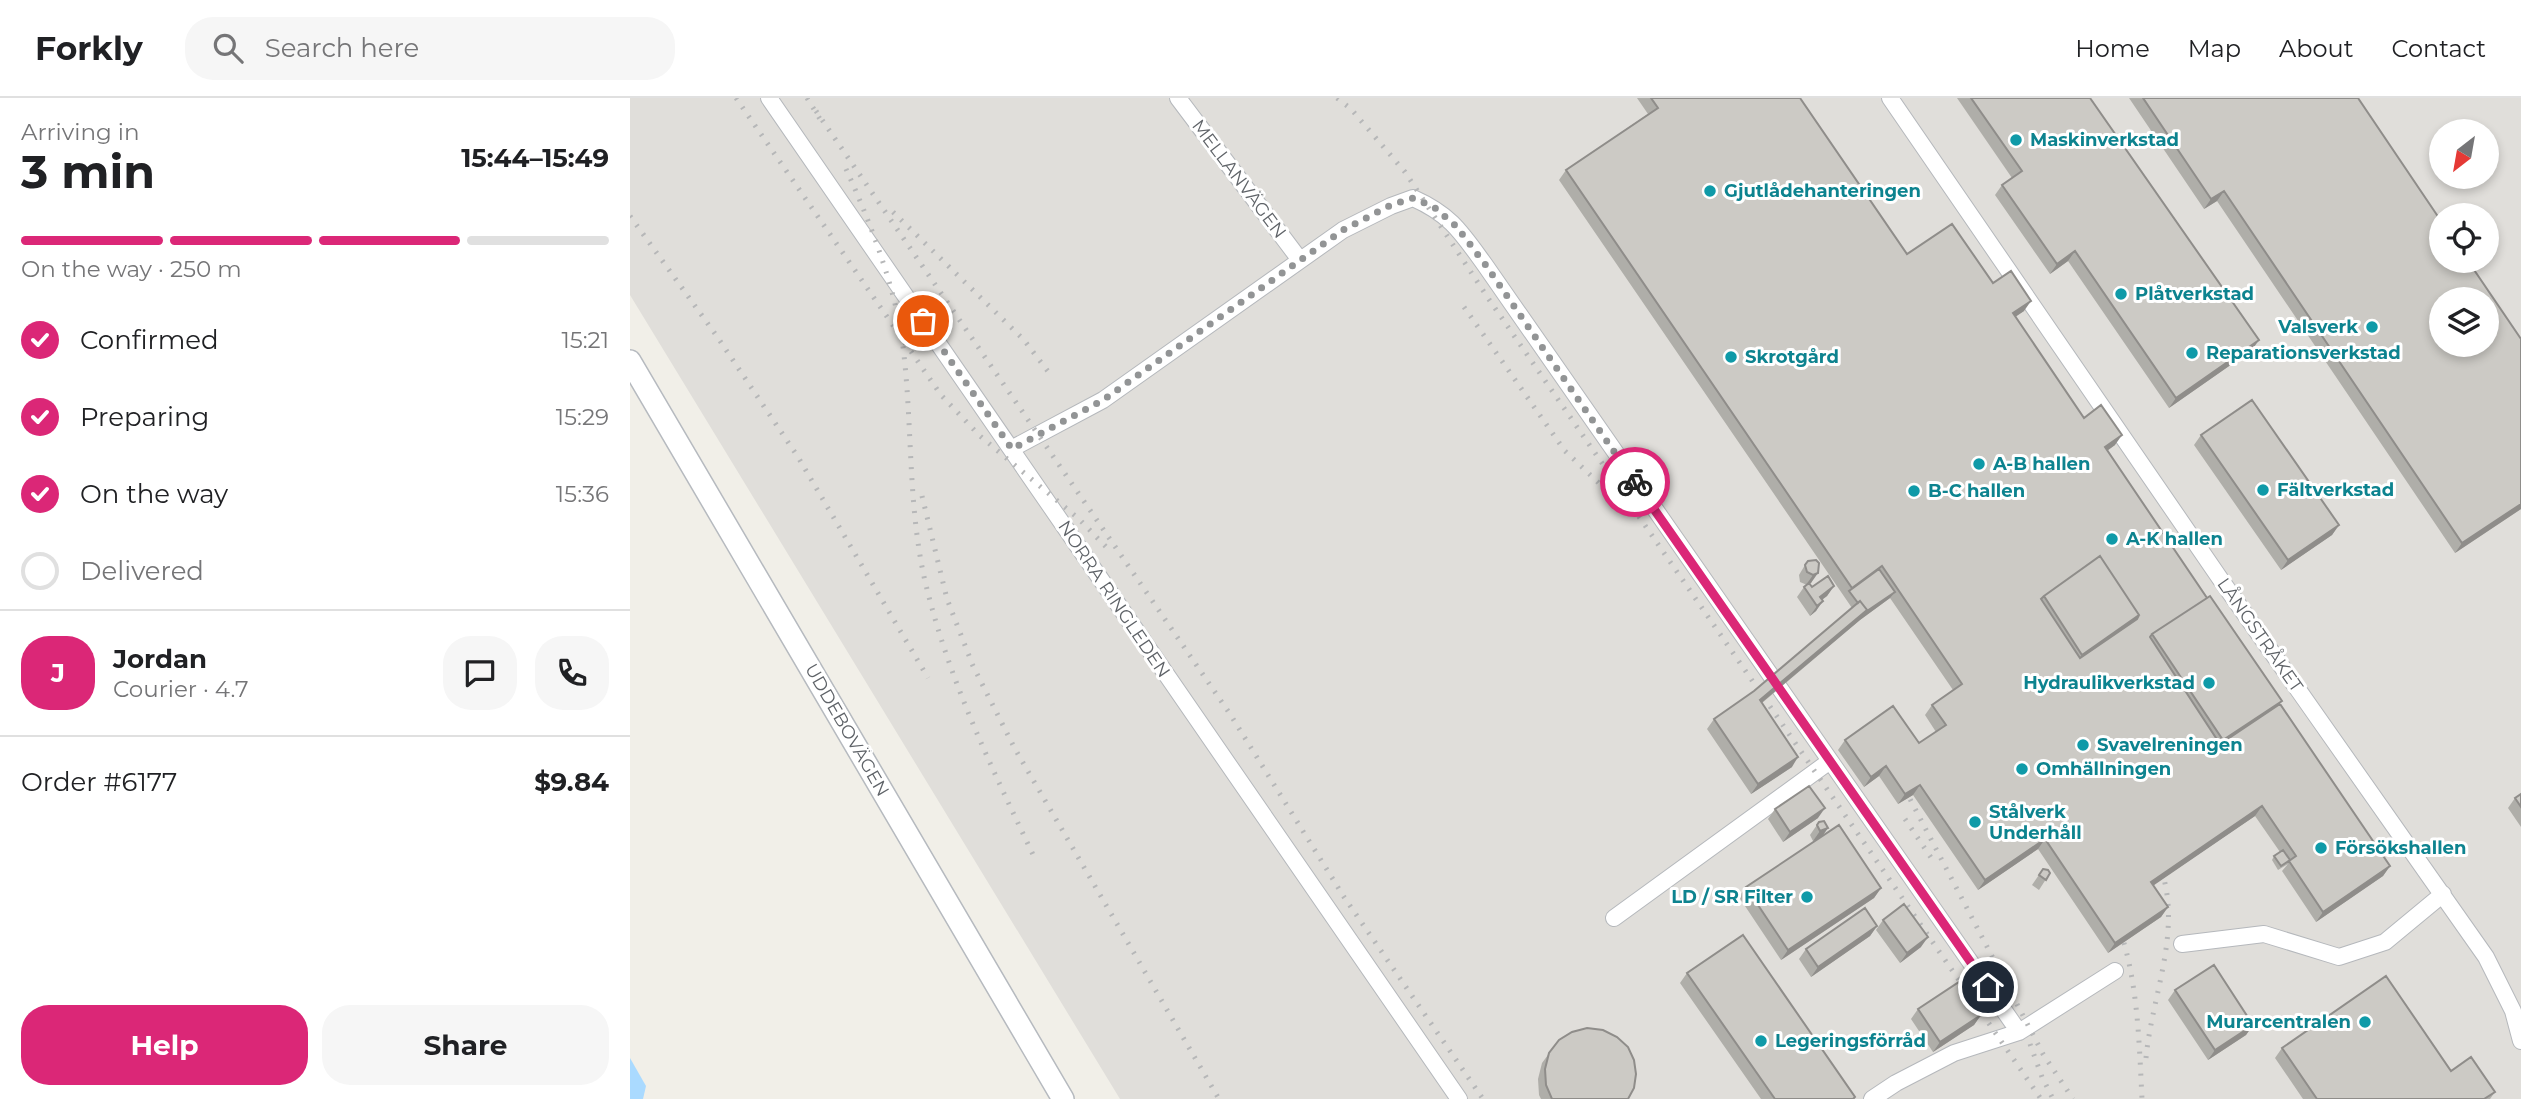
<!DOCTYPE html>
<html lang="en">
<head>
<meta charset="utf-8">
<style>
  :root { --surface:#fff; --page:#f6f6f6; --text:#202124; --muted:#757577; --line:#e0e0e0; --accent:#db2777 }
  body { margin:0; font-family:Montserrat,sans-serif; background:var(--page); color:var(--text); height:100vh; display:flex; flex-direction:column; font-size:26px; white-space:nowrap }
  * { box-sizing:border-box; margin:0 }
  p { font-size:23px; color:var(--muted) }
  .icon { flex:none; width:38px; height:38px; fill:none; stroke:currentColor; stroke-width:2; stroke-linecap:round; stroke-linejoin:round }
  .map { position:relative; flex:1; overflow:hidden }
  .drawer { display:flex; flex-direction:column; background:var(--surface); width:630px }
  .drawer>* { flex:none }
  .needle { width:46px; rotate:211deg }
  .tools { position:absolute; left:1799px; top:21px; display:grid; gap:14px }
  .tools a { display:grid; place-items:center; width:70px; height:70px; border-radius:50%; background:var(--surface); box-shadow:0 4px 10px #0003; font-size:35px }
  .pin { position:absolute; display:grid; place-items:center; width:60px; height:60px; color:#fff; margin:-30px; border:4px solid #fff; border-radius:50%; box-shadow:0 2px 7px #0007 }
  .courier { position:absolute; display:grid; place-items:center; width:70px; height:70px; margin:-35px; border:5px solid #db2777; border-radius:50%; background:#fff; color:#222; box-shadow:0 2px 9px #0007 }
  .headline em { font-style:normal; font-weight:700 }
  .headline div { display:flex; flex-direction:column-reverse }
  .headline { display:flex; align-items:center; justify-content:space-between; height:119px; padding:0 21px }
  h1 { font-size:46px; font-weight:700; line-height:52px }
  .bar { display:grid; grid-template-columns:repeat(4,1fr); gap:10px 7px; align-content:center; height:84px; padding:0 21px }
  .bar i { height:9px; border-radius:5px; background:var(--line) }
  .bar .current { background:var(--accent) }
  .bar p { grid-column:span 4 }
  .line { display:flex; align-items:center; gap:18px; padding:0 21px; border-top:2px solid var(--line) }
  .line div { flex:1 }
  .round { display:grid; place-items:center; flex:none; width:74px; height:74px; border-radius:28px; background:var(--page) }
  ol { padding:0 21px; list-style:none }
  li { display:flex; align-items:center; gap:21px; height:77px }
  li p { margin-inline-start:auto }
  li .icon { padding:7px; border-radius:50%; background:var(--accent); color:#fff; stroke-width:4 }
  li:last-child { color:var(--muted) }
  li i { width:38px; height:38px; border:4px solid var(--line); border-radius:50% }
  .action { display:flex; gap:14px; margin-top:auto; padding:14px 21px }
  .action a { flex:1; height:80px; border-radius:28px; background:var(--accent); color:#fff; font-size:28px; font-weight:700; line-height:80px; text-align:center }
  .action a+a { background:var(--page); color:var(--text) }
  header { display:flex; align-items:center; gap:42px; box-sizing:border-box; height:98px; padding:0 35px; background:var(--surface); border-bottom:2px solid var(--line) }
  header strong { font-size:33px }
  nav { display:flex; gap:38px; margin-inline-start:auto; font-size:24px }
  .search { width:490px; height:63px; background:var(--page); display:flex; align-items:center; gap:18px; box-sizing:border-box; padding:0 24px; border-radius:28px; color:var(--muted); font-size:26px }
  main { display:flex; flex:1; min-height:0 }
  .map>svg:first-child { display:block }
  .industrial { fill:#e0deda; fill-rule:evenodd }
  .water { fill:#aadaff }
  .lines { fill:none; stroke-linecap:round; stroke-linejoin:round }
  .street-casing { stroke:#b5b8bc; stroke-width:18 }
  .secondary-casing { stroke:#b6babf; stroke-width:24 }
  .street { stroke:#fff; stroke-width:16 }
  .secondary { stroke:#fff; stroke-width:21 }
  .rail { stroke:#b6b7b8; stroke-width:5; stroke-dasharray:2 9; stroke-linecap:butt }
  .wall { fill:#afaea9 }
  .shaded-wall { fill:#8f8d8a }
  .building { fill:#cccac5; stroke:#8f8d8a; stroke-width:2; fill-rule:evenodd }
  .done { stroke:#929495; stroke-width:7; stroke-dasharray:0 12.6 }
  .route { stroke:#db2777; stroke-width:9 }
  .culture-dot { fill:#0f9aa8; stroke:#fff; stroke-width:2.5 }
  .labels { text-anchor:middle; stroke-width:6; stroke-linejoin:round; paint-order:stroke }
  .culture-label { font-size:18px; font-weight:bold; fill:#0d838f; stroke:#fff; text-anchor:start }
  .street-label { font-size:18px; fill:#5f6368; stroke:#fff }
</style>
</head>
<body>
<header>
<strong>Forkly</strong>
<div class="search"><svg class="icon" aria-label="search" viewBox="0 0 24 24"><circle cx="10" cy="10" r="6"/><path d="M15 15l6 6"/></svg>Search here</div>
<nav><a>Home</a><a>Map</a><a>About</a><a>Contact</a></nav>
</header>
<main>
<section class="drawer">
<div class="headline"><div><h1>3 min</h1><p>Arriving in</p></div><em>15:44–15:49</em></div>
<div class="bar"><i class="current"></i><i class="current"></i><i class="current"></i><i></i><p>On the way · 250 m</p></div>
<ol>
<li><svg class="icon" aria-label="check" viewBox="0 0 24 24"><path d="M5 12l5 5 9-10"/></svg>Confirmed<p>15:21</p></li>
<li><svg class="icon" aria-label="check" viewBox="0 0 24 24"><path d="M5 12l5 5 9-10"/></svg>Preparing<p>15:29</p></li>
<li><svg class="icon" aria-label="check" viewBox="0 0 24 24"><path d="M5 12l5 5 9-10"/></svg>On the way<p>15:36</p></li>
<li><i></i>Delivered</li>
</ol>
<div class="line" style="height:126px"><b class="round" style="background:var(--accent);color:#fff">J</b><div><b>Jordan</b><p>Courier · 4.7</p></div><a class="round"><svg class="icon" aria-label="chat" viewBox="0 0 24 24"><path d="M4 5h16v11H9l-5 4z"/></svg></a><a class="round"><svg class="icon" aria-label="phone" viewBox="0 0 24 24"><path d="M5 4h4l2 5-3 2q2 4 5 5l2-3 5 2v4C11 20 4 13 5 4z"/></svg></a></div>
<div class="line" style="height:91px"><div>Order #6177</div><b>$9.84</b></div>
<div class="action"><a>Help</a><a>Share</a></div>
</section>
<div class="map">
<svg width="1891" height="1001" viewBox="0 0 1891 1001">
  <rect width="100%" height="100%" fill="#f1efe8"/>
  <path class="industrial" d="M0,0H1891V1001H490L0,197ZM1811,33H1857V79H1811ZM1811,117H1857V163H1811ZM1811,201H1857V247H1811Z"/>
  <path class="water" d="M0,960L16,988L13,1001H0Z"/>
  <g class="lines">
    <defs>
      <path id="street" d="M139,0L829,1001
        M548,0L670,162
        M1260,0L1591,482L1856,859L1883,913L1891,943
        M381,351L473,302L713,132L761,108L783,100C821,117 831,134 855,167L1389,934
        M984,820L1200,663
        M1552,846L1634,836L1709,859L1755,844L1813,796
        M1242,1001L1266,985L1324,955L1389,934L1485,873"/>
      <path id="secondary" d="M0,263L433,1001"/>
    </defs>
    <use href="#street" class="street-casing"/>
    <use href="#secondary" class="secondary-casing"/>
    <use href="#street" class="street"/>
    <use href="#secondary" class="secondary"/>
    <path class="rail" d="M106,0L311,297L350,338L449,421L480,453
      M177,0L190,21
      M707,0L721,11L775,74L858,200L1411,1001
      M186,13L600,616L714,799L853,1001
      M216,71C239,121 264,186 272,241C283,321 277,404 295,483C319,584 362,670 406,763
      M263,114L394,242L423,280
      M0,118L86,237L168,359L298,580
      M834,209L935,353L992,407
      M292,398L317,501L343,568L385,651L589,1001
      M1268,683L1279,699L1413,956L1443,1001
      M1275,721L1304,764
      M1487,824C1508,879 1509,943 1512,1001
      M1400,946L1412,979L1423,1001
      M1516,960C1522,895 1555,828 1528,763"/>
  </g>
  <path class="wall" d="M1007,0H1170L1277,156L1363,185L1394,213L1385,219L1454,320L1485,347L1477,353L1760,768L1753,778L1686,824L1652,773L1658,766L1648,772L1642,762L1644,758L1650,754L1625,718L1523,787L1538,809L1531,819L1478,855L1408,751L1348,792L1283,697L1268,706L1249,678L1234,689L1208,652L1215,642L1289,645L1306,634L1295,617L1302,607L1323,592L1260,500L1230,522L1132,605L1162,669L1121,696L1077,631L1084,621L1124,593L1222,510L929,82L936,72L1018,16Z
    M1327,0H1460L1622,252L1539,310L1438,163L1420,176L1365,97L1372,87L1382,80Z
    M1499,0H1728L1891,411L1825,455L1587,103L1574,111Z
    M1571,337L1709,427L1702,437L1651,472L1564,347Z
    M1189,465L1181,485H1179L1182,489L1204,488L1197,498L1192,502L1186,513L1180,518L1167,499L1174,489L1177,487L1170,484L1169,477L1175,467Z
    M1891,696V729L1878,710L1885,700Z
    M1145,711L1188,720L1153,744L1138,721Z
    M1189,724L1198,730L1192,738L1251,790L1244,800L1151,862L1109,799L1116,789L1187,742L1183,743L1180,737Z
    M1413,771L1420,775L1409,792L1402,787Z
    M1253,822L1291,849L1270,865L1246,832Z
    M1247,828L1240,838L1181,879L1169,861L1176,851Z
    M1057,875L1225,999L1224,1001H1131L1050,885Z
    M1545,892L1623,927L1616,937L1578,962L1538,902Z
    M1288,911L1351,917L1344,927L1303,954L1281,921Z
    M929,942L998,1001H911L909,997L908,981L912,965Z
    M1652,950L1821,973L1865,994L1860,1001H1673L1645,960Z"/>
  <path class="shaded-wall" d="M1594,93L1587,103L1574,111L1581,101Z
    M1445,153L1438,163L1420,176L1427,166Z
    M1401,203L1394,213L1376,225L1383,215Z
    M1629,242L1622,252L1539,310L1546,300Z
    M1492,337L1485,347L1468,359L1475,349Z
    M1891,406V411L1825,455L1832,445Z
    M1709,427L1702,437L1651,472L1658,462Z
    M1188,475L1181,485L1176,487L1183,477Z
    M1204,488L1197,498L1186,506L1190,499Z
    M1265,494L1260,500L1230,522L1123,612L1130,602L1237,512Z
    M1193,503L1186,513L1180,518L1187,508Z
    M1509,517L1500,530L1443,570L1452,557Z
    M1652,603L1643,616L1583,655L1593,642Z
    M1168,659L1162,669L1121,696L1128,686Z
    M1256,668L1249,678L1234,689L1241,679Z
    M1290,687L1283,697L1268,706L1275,696Z
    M1632,708L1625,718L1514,794L1521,784Z
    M1195,710L1188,720L1153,744L1160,734Z
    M1198,730L1191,740L1183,743L1190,733Z
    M1415,741L1408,751L1348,792L1355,782Z
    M1760,768L1753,778L1686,824L1693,814Z
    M1251,790L1244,800L1151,862L1158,852Z
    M1538,809L1531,819L1478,855L1485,845Z
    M1247,828L1240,838L1181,879L1188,869Z
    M1298,839L1291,849L1270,865L1277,855Z
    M1351,917L1344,927L1303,954L1310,944Z
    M1623,927L1616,937L1578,962L1585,952Z"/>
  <path class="building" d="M1021,0H1170L1277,156L1322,126L1363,185L1381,173L1401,203L1383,215L1454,320L1471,307L1492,337L1475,349L1577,500L1522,536L1520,539L1590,646L1650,606L1760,768L1693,814L1659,763L1666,758L1632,708L1521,784L1538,809L1485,845L1415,741L1355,782L1290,687L1275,696L1256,668L1241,679L1215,642L1263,608L1289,645L1316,627L1302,607L1332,586L1252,468L1222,490L936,72L1028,10ZM1470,458L1509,517L1507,521L1450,560L1411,501L1414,498Z
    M1341,0H1460L1629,242L1546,300L1445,153L1427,166L1372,87L1392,73Z
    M1513,0H1728L1811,123V163H1838L1891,241V406L1832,445L1594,93L1581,101ZM1811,201H1857V247H1811Z
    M1622,302L1709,427L1658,462L1571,337Z
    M1470,458L1509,517L1452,557L1414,498Z
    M1186,462L1189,465L1188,475L1183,477L1177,474L1175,467L1178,463Z
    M1249,471L1265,494L1234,515L1237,512L1230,503L1228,505L1219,493Z
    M1198,478L1204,488L1190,499L1193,503L1187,508L1174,489L1179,485L1182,489Z
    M1580,498L1652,603L1593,642L1522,536Z
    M1230,503L1237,512L1130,602L1168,659L1128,686L1084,621L1124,593Z
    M1179,688L1195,710L1160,734L1145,711Z
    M1891,696V709L1885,700Z
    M1194,723L1198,730L1190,733L1187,727L1189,724Z
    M1209,727L1251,790L1158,852L1116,789Z
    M1653,752L1660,762L1651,768L1644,758Z
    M1413,771L1418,772L1420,775L1416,782L1409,777Z
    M1274,806L1298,839L1277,855L1253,822Z
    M1235,810L1247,828L1188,869L1176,851Z
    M1113,837L1225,999L1223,1001H1145L1057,875Z
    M1584,867L1623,927L1585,952L1545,892Z
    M1756,878L1821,973L1841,959L1865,994L1854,1001H1687L1652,950Z
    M1329,884L1351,917L1310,944L1288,911Z
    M957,930L973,932L987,939L998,949L1004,962L1006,976L1004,990L998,1001H922L916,987L915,971L919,955L929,942L942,934Z"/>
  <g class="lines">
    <path class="done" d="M293,223L382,351L473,302L713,132L761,107L783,100L804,109L826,128L855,166L1005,384"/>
    <path class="route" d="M1005,384L1358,889"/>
  </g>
  <g class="culture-dot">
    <circle cx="1386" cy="42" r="7"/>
    <circle cx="1080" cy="93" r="7"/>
    <circle cx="1491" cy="196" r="7"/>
    <circle cx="1742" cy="229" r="7"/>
    <circle cx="1562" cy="255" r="7"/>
    <circle cx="1101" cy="259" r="7"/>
    <circle cx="1349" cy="366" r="7"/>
    <circle cx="1633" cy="392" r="7"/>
    <circle cx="1284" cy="393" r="7"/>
    <circle cx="1482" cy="441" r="7"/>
    <circle cx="1579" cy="585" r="7"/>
    <circle cx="1453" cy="647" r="7"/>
    <circle cx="1392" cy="671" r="7"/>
    <circle cx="1345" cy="724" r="7"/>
    <circle cx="1691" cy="750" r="7"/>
    <circle cx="1177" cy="799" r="7"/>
    <circle cx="1735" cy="924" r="7"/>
    <circle cx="1131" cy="943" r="7"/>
  </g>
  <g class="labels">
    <g class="culture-label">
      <text x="1400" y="48">Maskinverkstad</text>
      <text x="1094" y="99">Gjutlådehanteringen</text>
      <text x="1505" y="202">Plåtverkstad</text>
      <text x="1728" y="235" text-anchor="end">Valsverk</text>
      <text x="1576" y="261">Reparationsverkstad</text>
      <text x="1115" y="265">Skrotgård</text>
      <text x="1363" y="372">A-B hallen</text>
      <text x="1647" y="398">Fältverkstad</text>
      <text x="1298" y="399">B-C hallen</text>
      <text x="1496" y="447">A-K hallen</text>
      <text x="1565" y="591" text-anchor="end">Hydraulikverkstad</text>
      <text x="1467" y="653">Svavelreningen</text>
      <text x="1406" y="677">Omhällningen</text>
      <text x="1359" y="720">Stålverk<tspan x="1359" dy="21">Underhåll</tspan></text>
      <text x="1705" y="756">Försökshallen</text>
      <text x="1163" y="805" text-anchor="end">LD / SR Filter</text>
      <text x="1721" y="930" text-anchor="end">Murarcentralen</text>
      <text x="1145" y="949">Legeringsförråd</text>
    </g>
    <g class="street-label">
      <text transform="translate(609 81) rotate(53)" y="6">MELLANVÄGEN</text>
      <text transform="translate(484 501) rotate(56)" y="6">NORRA RINGLEDEN</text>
      <text transform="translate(1630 537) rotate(55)" y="6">LÅNGSTRÅKET</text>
      <text transform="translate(217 632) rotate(60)" y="6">UDDEBOVÄGEN</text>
    </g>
  </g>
</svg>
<div class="tools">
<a><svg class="needle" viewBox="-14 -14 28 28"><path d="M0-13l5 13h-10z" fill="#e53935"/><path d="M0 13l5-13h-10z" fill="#757577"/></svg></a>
<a><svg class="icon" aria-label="locate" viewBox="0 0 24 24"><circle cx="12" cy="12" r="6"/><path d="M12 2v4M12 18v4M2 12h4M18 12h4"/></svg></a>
<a><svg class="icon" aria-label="layers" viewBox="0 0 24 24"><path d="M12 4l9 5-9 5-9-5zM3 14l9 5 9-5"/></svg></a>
</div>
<div class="pin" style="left:293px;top:223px;background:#ea580c"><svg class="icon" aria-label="bag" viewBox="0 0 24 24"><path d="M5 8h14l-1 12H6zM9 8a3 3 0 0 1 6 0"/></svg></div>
<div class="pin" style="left:1358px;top:889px;background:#1f2937"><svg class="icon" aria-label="home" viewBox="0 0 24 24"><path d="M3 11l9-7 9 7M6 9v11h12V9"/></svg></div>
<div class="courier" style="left:1005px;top:384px"><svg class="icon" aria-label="bike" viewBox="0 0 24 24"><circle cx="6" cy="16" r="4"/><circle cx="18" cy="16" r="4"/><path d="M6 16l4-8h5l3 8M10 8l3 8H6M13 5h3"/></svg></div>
</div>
</main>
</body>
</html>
